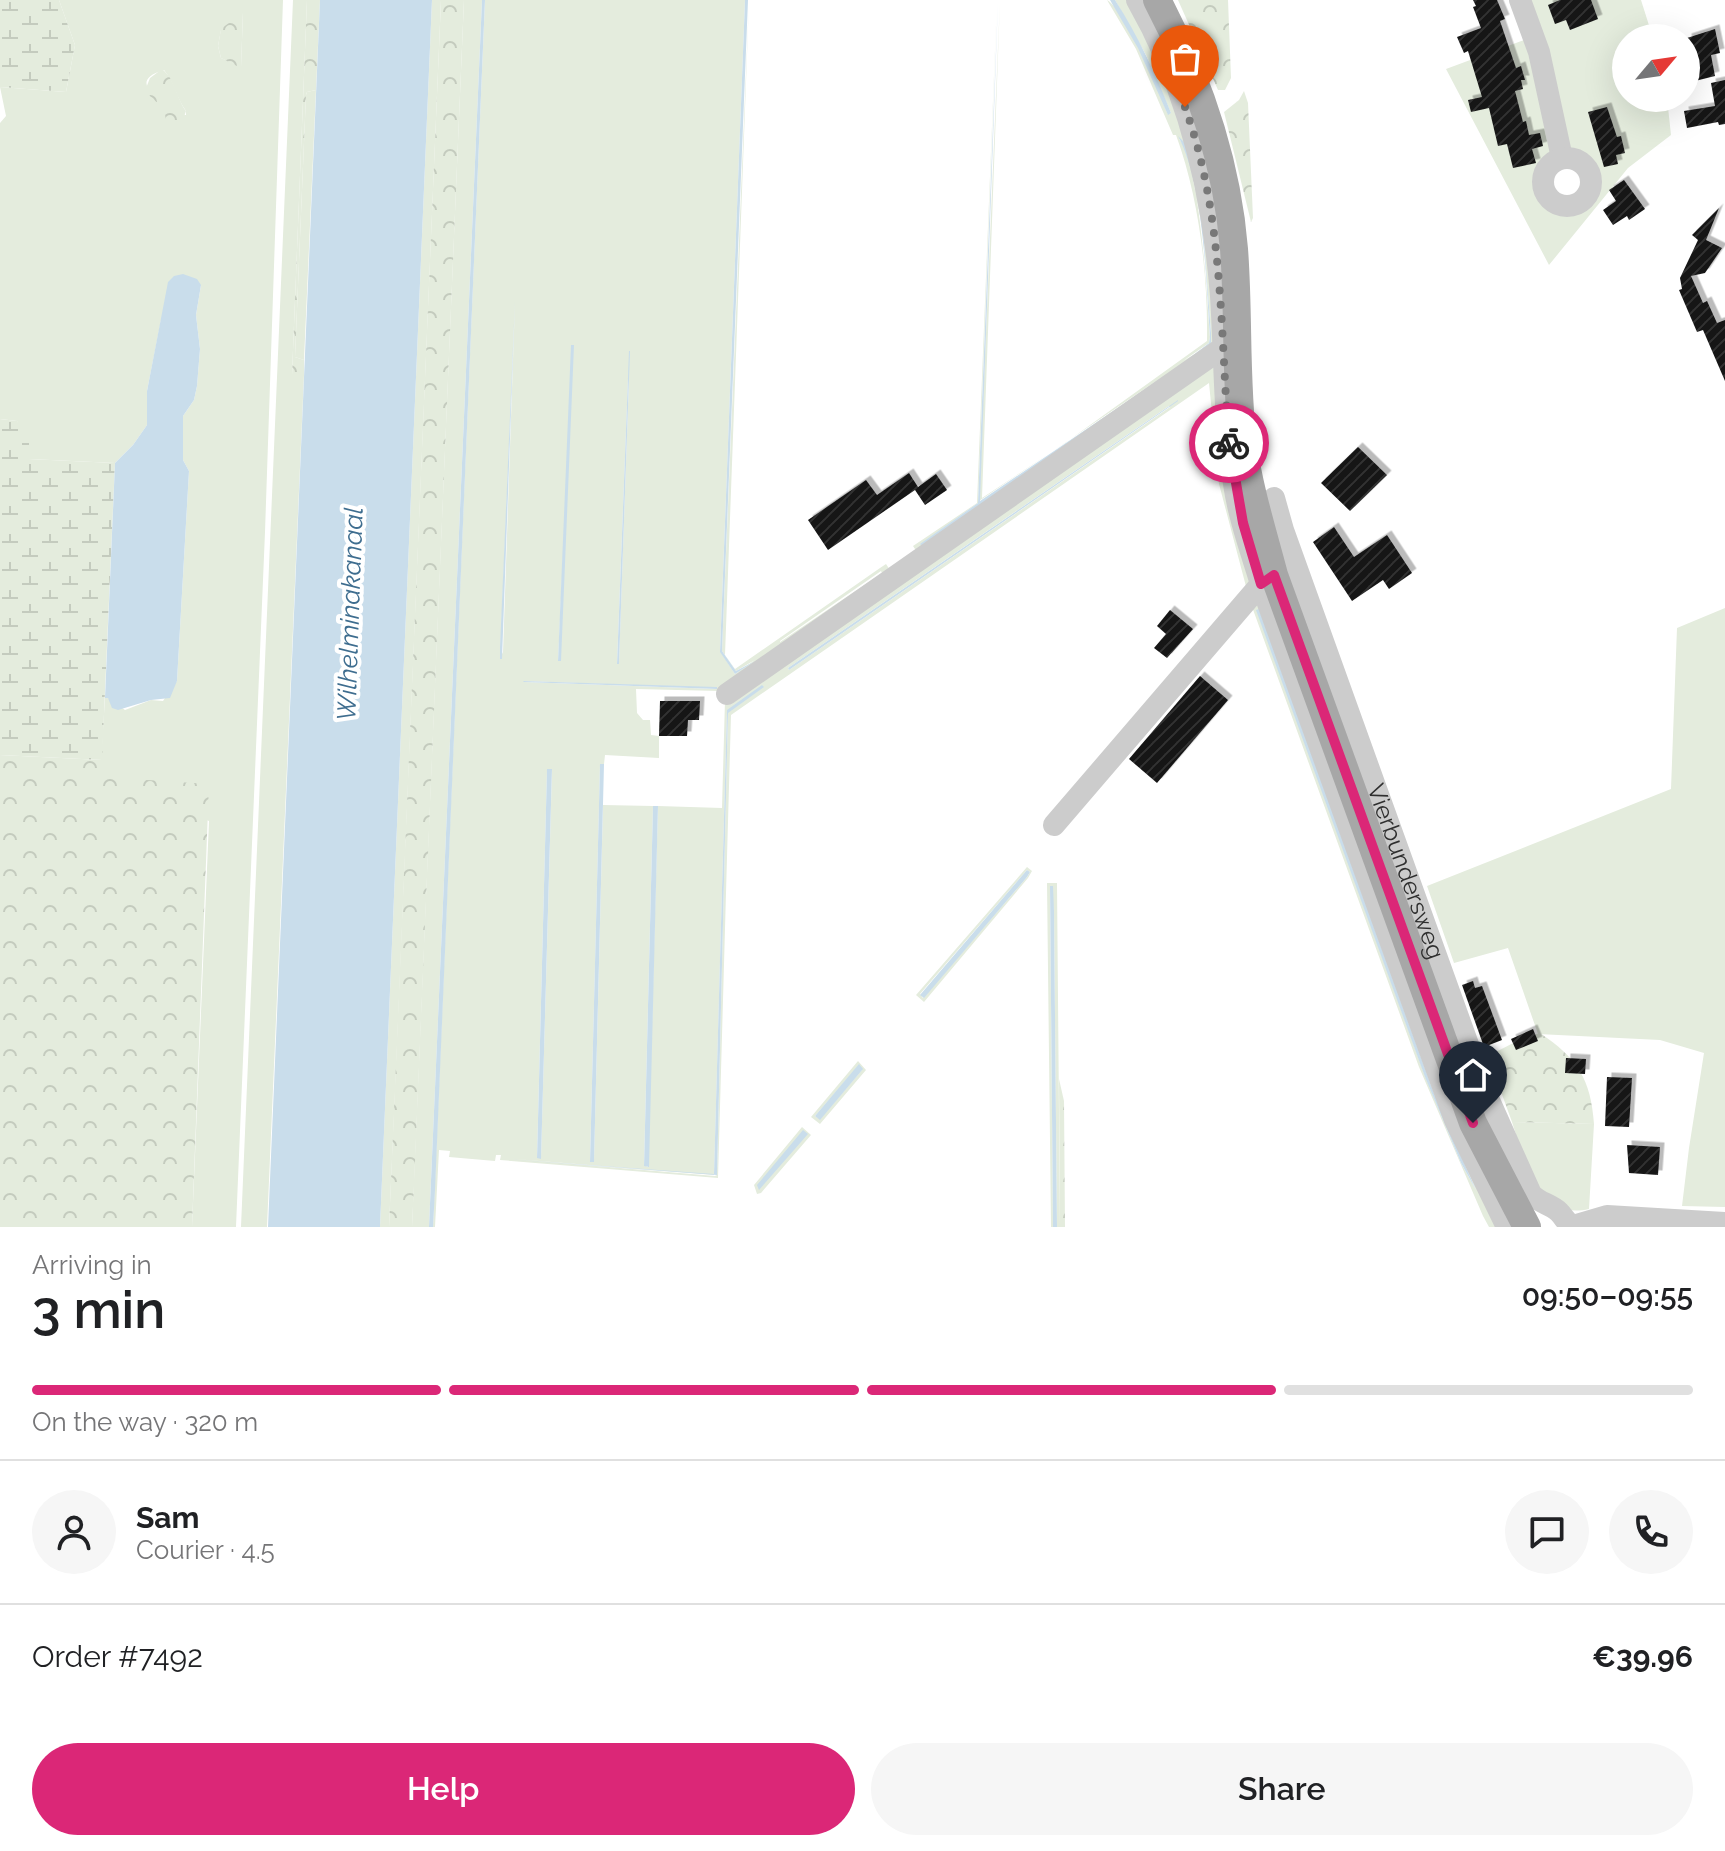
<!DOCTYPE html>
<html lang="en">
<head>
<meta charset="utf-8">
<style>
  :root { --surface:#fff; --page:#f6f6f6; --text:#202124; --muted:#757577; --line:#e0e0e0; --accent:#db2777 }
  body { margin:0; font-family:Raleway,sans-serif; background:var(--page); color:var(--text); height:100vh; display:flex; flex-direction:column; font-size:30px; white-space:nowrap }
  * { box-sizing:border-box; margin:0 }
  p { font-size:26px; color:var(--muted) }
  .icon { flex:none; width:44px; height:44px; fill:none; stroke:currentColor; stroke-width:2; stroke-linecap:round; stroke-linejoin:round }
  .map { position:relative; height:1227px; overflow:hidden }
  .sheet { display:flex; flex-direction:column; background:var(--surface); flex:1 }
  .sheet>* { flex:none }
  .needle { width:52px; rotate:61deg }
  .controls { position:absolute; left:1612px; top:24px; display:grid; gap:16px }
  .controls a { display:grid; place-items:center; width:88px; height:88px; border-radius:50%; background:var(--surface); box-shadow:0 8px 32px #0002; font-size:40px }
  .pin { position:absolute; display:grid; place-items:center; width:68px; height:68px; color:#fff; margin:-82px -34px; border-radius:50% 50% 50% 0; rotate:-45deg; box-shadow:0 0 8px #0007 }
  .pin .icon { rotate:45deg }
  .courier { position:absolute; display:grid; place-items:center; width:80px; height:80px; margin:-40px; border:6px solid #db2777; border-radius:50%; background:#fff; color:#222; box-shadow:0 2px 10px #0007 }
  .summary em { font-style:normal; font-weight:600 }
  .summary div { display:flex; flex-direction:column-reverse }
  .summary { display:flex; align-items:center; justify-content:space-between; height:136px; padding:0 32px }
  h1 { font-size:52px; font-weight:600; line-height:60px }
  .bar { display:grid; grid-template-columns:repeat(4,1fr); gap:12px 8px; align-content:center; height:96px; padding:0 32px }
  .bar i { height:10px; border-radius:6px; background:var(--line) }
  .bar .active { background:var(--accent) }
  .bar p { grid-column:span 4 }
  .line { display:flex; align-items:center; gap:20px; padding:0 32px; border-top:2px solid var(--line) }
  .line div { flex:1 }
  .round { display:grid; place-items:center; flex:none; width:84px; height:84px; border-radius:42px; background:var(--page) }
  .cta { display:flex; gap:16px; margin-top:auto; padding:16px 32px }
  .cta a { flex:1; height:92px; border-radius:48px; background:var(--accent); color:#fff; font-size:32px; font-weight:600; line-height:92px; text-align:center }
  .cta a+a { background:var(--page); color:var(--text) }
  .map>svg:first-child { display:block }
  .green { fill:#e4ecdd; fill-rule:evenodd }
  .forest { fill:url(#forest-crowns) }
  .wetland { fill:url(#wetland-marsh) }
  .water { fill:#c9ddeb }
  .building { fill:url(#building-hatch); filter:url(#shadow) }
  .lines { fill:none; stroke-linecap:round; stroke-linejoin:round }
  .minor { stroke:#ccc; stroke-width:22 }
  .major { stroke:#a7a7a7; stroke-width:28 }
  .done { stroke:#787878; stroke-width:8; stroke-dasharray:0 14.4 }
  .route { stroke:#db2777; stroke-width:10 }
  .labels { text-anchor:middle; stroke-width:8; stroke-linejoin:round; paint-order:stroke }
  .street-label { font-size:24px; fill:#2f2f2f; stroke:#fff }
  .water-label { font-size:26px; font-style:italic; fill:#3e6d8f; stroke:#fff }
</style>
</head>
<body>
<div class="map">
<svg width="1725" height="1227" viewBox="0 0 1725 1227">
  <defs>
    <pattern id="forest-crowns" width="20" height="18" patternUnits="userSpaceOnUse" patternTransform="scale(2)"><rect width="20" height="18" fill="#e4ecdd"/><path d="M2 6a3 3 0 1 1 6 0M12 15a3 3 0 1 1 6 0" fill="none" stroke="#c4cbbe"/></pattern>
    <pattern id="wetland-marsh" width="20" height="14" patternUnits="userSpaceOnUse" patternTransform="scale(2)"><rect width="20" height="14" fill="#e4ecdd"/><path d="M1 5h8M5 5V1M11 12h8M15 12V8" fill="none" stroke="#c4cbbe"/></pattern>
    <pattern id="building-hatch" width="6" height="6" patternUnits="userSpaceOnUse" patternTransform="scale(2)"><rect width="6" height="6" fill="#161616"/><path d="M-1 1l2-2M0 6l6-6M5 7l2-2" fill="none" stroke="#303030"/></pattern>
    <filter id="shadow"><feDropShadow dx="4.5" dy="-4.5" stdDeviation="0" flood-color="#0004"/></filter>
  </defs>
  <rect width="100%" height="100%" fill="#fff"/>
  <path class="green" d="M59,0H283L265,532L236,1227H192L209,821L100,777L105,698H108L125,710L151,700L163,701L177,681L189,471L183,460V416L194,400L197,386L200,349L196,315L201,285L161,320L147,391V425L133,445L115,463L29,459L17,421L0,419V123L6,116L0,87L66,92L75,45ZM243,13L241,67L221,58L218,46L221,30ZM164,70C174,82 177,99 186,111V115L165,116V109C154,95 130,80 164,70Z
    M293,0H307L292,375H304L267,1227H241Z
    M432,0H441L396,1069L389,1227H380Z
    M464,0H482L429,1227H412Z
    M485,0H745L720,651L735,674L755,660L736,671L722,651L749,0L725,655L735,669L880,568L886,564L890,570L719,691L636,689L637,713L643,720H650L651,735L659,736V758L605,755L604,764L600,765L590,1162L594,1161L603,805L653,806L644,1165L648,1167L658,806L722,808L725,700L1219,358L1250,566L1248,594L1219,484L1209,383L731,715L718,1178L500,1160L501,1155H496L495,1161L449,1157L450,1151L439,1150L435,1227H433ZM515,301L503,652L500,658ZM573,345L560,661H558ZM628,378L629,379L619,663H617ZM1169,406L1170,407L789,670L788,668ZM881,571L882,573L780,642V641ZM524,682V681L717,688L716,689ZM763,687L728,712L717,1175L715,1176L503,1158L714,1175L727,711ZM547,770H552L541,1158L537,1157Z
    M997,0L978,503L921,544L1165,375L979,501L1000,0L982,498L1065,443L1207,341C1208,273 1199,198 1176,135H1173L1136,49L1107,0C1127,12 1157,89 1168,114L1171,113L1146,55L1115,0H1131L1195,155L1218,350L917,552L913,546L977,503ZM1179,139L1186,144L1203,230L1211,333L1210,345L1183,361L1209,343L1210,337C1207,302 1200,160 1179,139Z
    M1527,0H1641L1653,38H1626V98H1667L1671,135L1628,168L1549,265L1446,69L1527,39L1553,152C1542,159 1534,169 1536,183C1544,236 1622,204 1591,164C1584,155 1581,153 1570,150Z
    M316,90L304,360L295,357L306,95L307,92Z
    M1257,598L1502,1227H1489L1483,1216L1419,1067L1251,604ZM1257,609L1435,1096L1476,1190L1461,1163L1425,1076Z
    M1725,608V1207L1682,1206L1689,1148L1704,1053L1660,1040L1538,1034L1508,948L1454,963L1427,886L1671,789L1677,628Z
    M1027,867L1032,871L1028,878L924,1002L916,995ZM1027,870L1030,872L1027,877L923,998L920,994Z
    M1047,883H1057L1060,1227H1057L1054,911L1050,886L1053,1227H1051Z
    M858,1061L866,1070L820,1124L811,1117ZM859,1065L862,1070L820,1119L815,1116Z
    M1512,1122L1594,1124L1589,1209C1537,1221 1525,1161 1512,1122Z
    M802,1127L811,1135L761,1193L757,1194L754,1185Z"/>
  <path class="forest" d="M307,0H320L316,90L307,92L306,95L295,357L304,360V375H292Z
    M441,0H464L414,1186L412,1227H389Z
    M1178,0H1228L1231,78L1225,90H1218Z
    M243,12L241,68L221,58L218,46L221,29Z
    M162,69C175,79 177,99 186,111L183,120L173,128L167,126L164,109L150,96L146,88L150,78Z
    M1244,91L1248,103L1253,218L1251,222L1224,112L1239,100Z
    M0,755L102,760L101,777L209,784L192,1227H0Z
    M1540,1033C1577,1058 1591,1079 1594,1124L1512,1122L1488,1056L1521,1039Z
    M1059,1079L1064,1101L1065,1227H1060Z"/>
  <path class="wetland" d="M0,0H59L75,45L66,92L0,87Z
    M0,419L17,421L29,440V459L115,463L102,760L0,755Z"/>
  <path class="water" d="M320,0H432L380,1227H268Z
    M482,0H485L435,1190L433,1227H429Z
    M745,0H748L722,651L736,671L755,661L735,674L720,652Z
    M998,0L980,501L1165,376L922,546L920,544L978,503Z
    M1110,0H1115C1138,36 1156,74 1171,113L1168,115L1138,48Z
    M1178,136L1186,144L1189,155L1203,230L1211,333V343L1183,363L1209,343L1210,337C1206,281 1204,184 1178,136Z
    M183,274L197,279L201,285L196,315L200,349L197,386L194,400L183,416V460L189,471L177,681L170,698L151,700L118,710L112,708L108,698H105L115,463L133,445L147,425V391L168,282L174,276Z
    M515,300L502,659H500V647Z
    M571,345H574L561,661H558Z
    M629,351H630L619,664H617Z
    M1178,400V401L789,670L788,668Z
    M1259,609L1435,1096L1476,1190L1461,1163L1425,1077L1256,610Z
    M523,681L717,687V689L524,682Z
    M762,685L764,687L728,713L717,1175L503,1159L714,1174L727,710Z
    M600,764H604L594,1162H590Z
    M547,769H552L541,1159L537,1158Z
    M653,806H658L649,1167L644,1166Z
    M1027,870L1030,872L1027,877L924,998L920,995Z
    M1050,886H1053L1054,911L1057,1227H1053Z
    M859,1064L863,1069L820,1120L815,1116Z
    M803,1130L808,1134L759,1190L757,1185Z"/>
  <path class="building" d="M1473,0H1497L1505,19L1500,21L1516,68L1521,66L1525,80H1521L1523,89L1515,91L1523,122L1526,121L1529,135L1540,133L1543,146L1532,149L1536,163L1513,168L1507,144L1498,146L1489,108L1471,112L1468,100L1482,97L1468,51L1464,53L1457,37L1481,28L1473,7L1476,6Z
    M1560,0H1591L1598,19L1570,30L1566,20L1555,24L1548,5Z
    M1715,29L1720,53L1711,55L1715,76L1695,81L1687,38Z
    M1725,80V124L1719,125L1718,122L1687,128L1684,111L1715,106L1711,83Z
    M1607,107L1617,137L1621,136L1625,153L1616,155L1618,164L1604,167L1588,112Z
    M1624,180L1645,209L1629,220L1627,216L1613,225L1603,210L1616,201L1609,190Z
    M1719,208L1706,240L1722,248L1705,273L1691,276L1703,303L1707,301L1717,323L1725,320V381L1703,330L1697,332L1679,290L1682,289L1680,278L1698,240L1692,235Z
    M1358,447L1387,475L1350,511L1321,483Z
    M909,473L918,487L936,474L947,490L925,505L915,490L828,550L808,520L866,480L877,495Z
    M1334,527L1354,557L1387,535L1412,573L1389,589L1383,580L1352,601L1313,542Z
    M1170,610L1193,629L1167,658L1154,648L1166,634L1157,626Z
    M1200,676L1228,700L1157,783L1129,759Z
    M660,701H700L699,720H688L687,736H659Z
    M1473,981L1475,988L1482,986L1502,1040L1484,1047L1462,985Z
    M1533,1029L1538,1041L1516,1050L1511,1039Z
    M1566,1058L1586,1059L1585,1074L1565,1073Z
    M1607,1077L1632,1078L1629,1127L1605,1126Z
    M1627,1145L1660,1147L1658,1175L1629,1173Z"/>
  <g class="lines">
    <g class="minor">
      <path d="M1137,0C1189,91 1213,192 1221,296C1225,359 1224,422 1234,484C1239,518 1251,551 1261,584L1455,1120L1507,1227"/>
      <path d="M1520,0L1539,52L1562,158"/>
      <circle cx="1567" cy="182" r="24"/>
      <path id="s1" d="M1274,498L1283,530L1484,1089L1531,1194C1539,1203 1551,1204 1559,1212C1565,1218 1566,1223 1573,1226L1607,1216L1725,1223"/>
      <path d="M727,694L1231,342"/>
      <path d="M1054,825L1261,584L1272,577"/>
    </g>
    <path class="major" d="M1157,0C1198,78 1227,161 1234,249C1239,314 1235,380 1243,445C1249,489 1263,533 1274,575L1473,1123L1527,1227"/>
  </g>
  <g class="lines">
    <path class="done" d="M1185,107C1224,215 1220,331 1229,443"/>
    <path class="route" d="M1229,443L1243,523L1261,584L1274,575L1473,1123"/>
  </g>
  <g class="labels">
    <g class="street-label">
      <text dy="8" stroke="none"><textPath href="#s1" startOffset="396">Vierbundersweg</textPath></text>
    </g>
    <g class="water-label">
      <text transform="translate(350 614) rotate(-88)" y="9">Wilhelminakanaal</text>
    </g>
  </g>
</svg>
<div class="controls">
<a><svg class="needle" viewBox="-14 -14 28 28"><path d="M0-13l5 13h-10z" fill="#e53935"/><path d="M0 13l5-13h-10z" fill="#757577"/></svg></a>
</div>
<div class="pin" style="left:1185px;top:107px;background:#ea580c"><svg class="icon" aria-label="bag" viewBox="0 0 24 24"><path d="M5 8h14l-1 12H6zM9 8a3 3 0 0 1 6 0"/></svg></div>
<div class="pin" style="left:1473px;top:1123px;background:#1f2937"><svg class="icon" aria-label="home" viewBox="0 0 24 24"><path d="M3 11l9-7 9 7M6 9v11h12V9"/></svg></div>
<div class="courier" style="left:1229px;top:443px"><svg class="icon" aria-label="bike" viewBox="0 0 24 24"><circle cx="6" cy="16" r="4"/><circle cx="18" cy="16" r="4"/><path d="M6 16l4-8h5l3 8M10 8l3 8H6M13 5h3"/></svg></div>
</div>
<section class="sheet">
<div class="summary"><div><h1>3 min</h1><p>Arriving in</p></div><em>09:50–09:55</em></div>
<div class="bar"><i class="active"></i><i class="active"></i><i class="active"></i><i></i><p>On the way · 320 m</p></div>
<div class="line" style="height:144px"><a class="round"><svg class="icon" aria-label="person" viewBox="0 0 24 24"><circle cx="12" cy="8" r="4"/><path d="M4 21q1-7 8-7t8 7"/></svg></a><div><b>Sam</b><p>Courier · 4.5</p></div><a class="round"><svg class="icon" aria-label="chat" viewBox="0 0 24 24"><path d="M4 5h16v11H9l-5 4z"/></svg></a><a class="round"><svg class="icon" aria-label="phone" viewBox="0 0 24 24"><path d="M5 4h4l2 5-3 2q2 4 5 5l2-3 5 2v4C11 20 4 13 5 4z"/></svg></a></div>
<div class="line" style="height:104px"><div>Order #7492</div><b>€39.96</b></div>
<div class="cta"><a>Help</a><a>Share</a></div>
</section>
</body>
</html>
